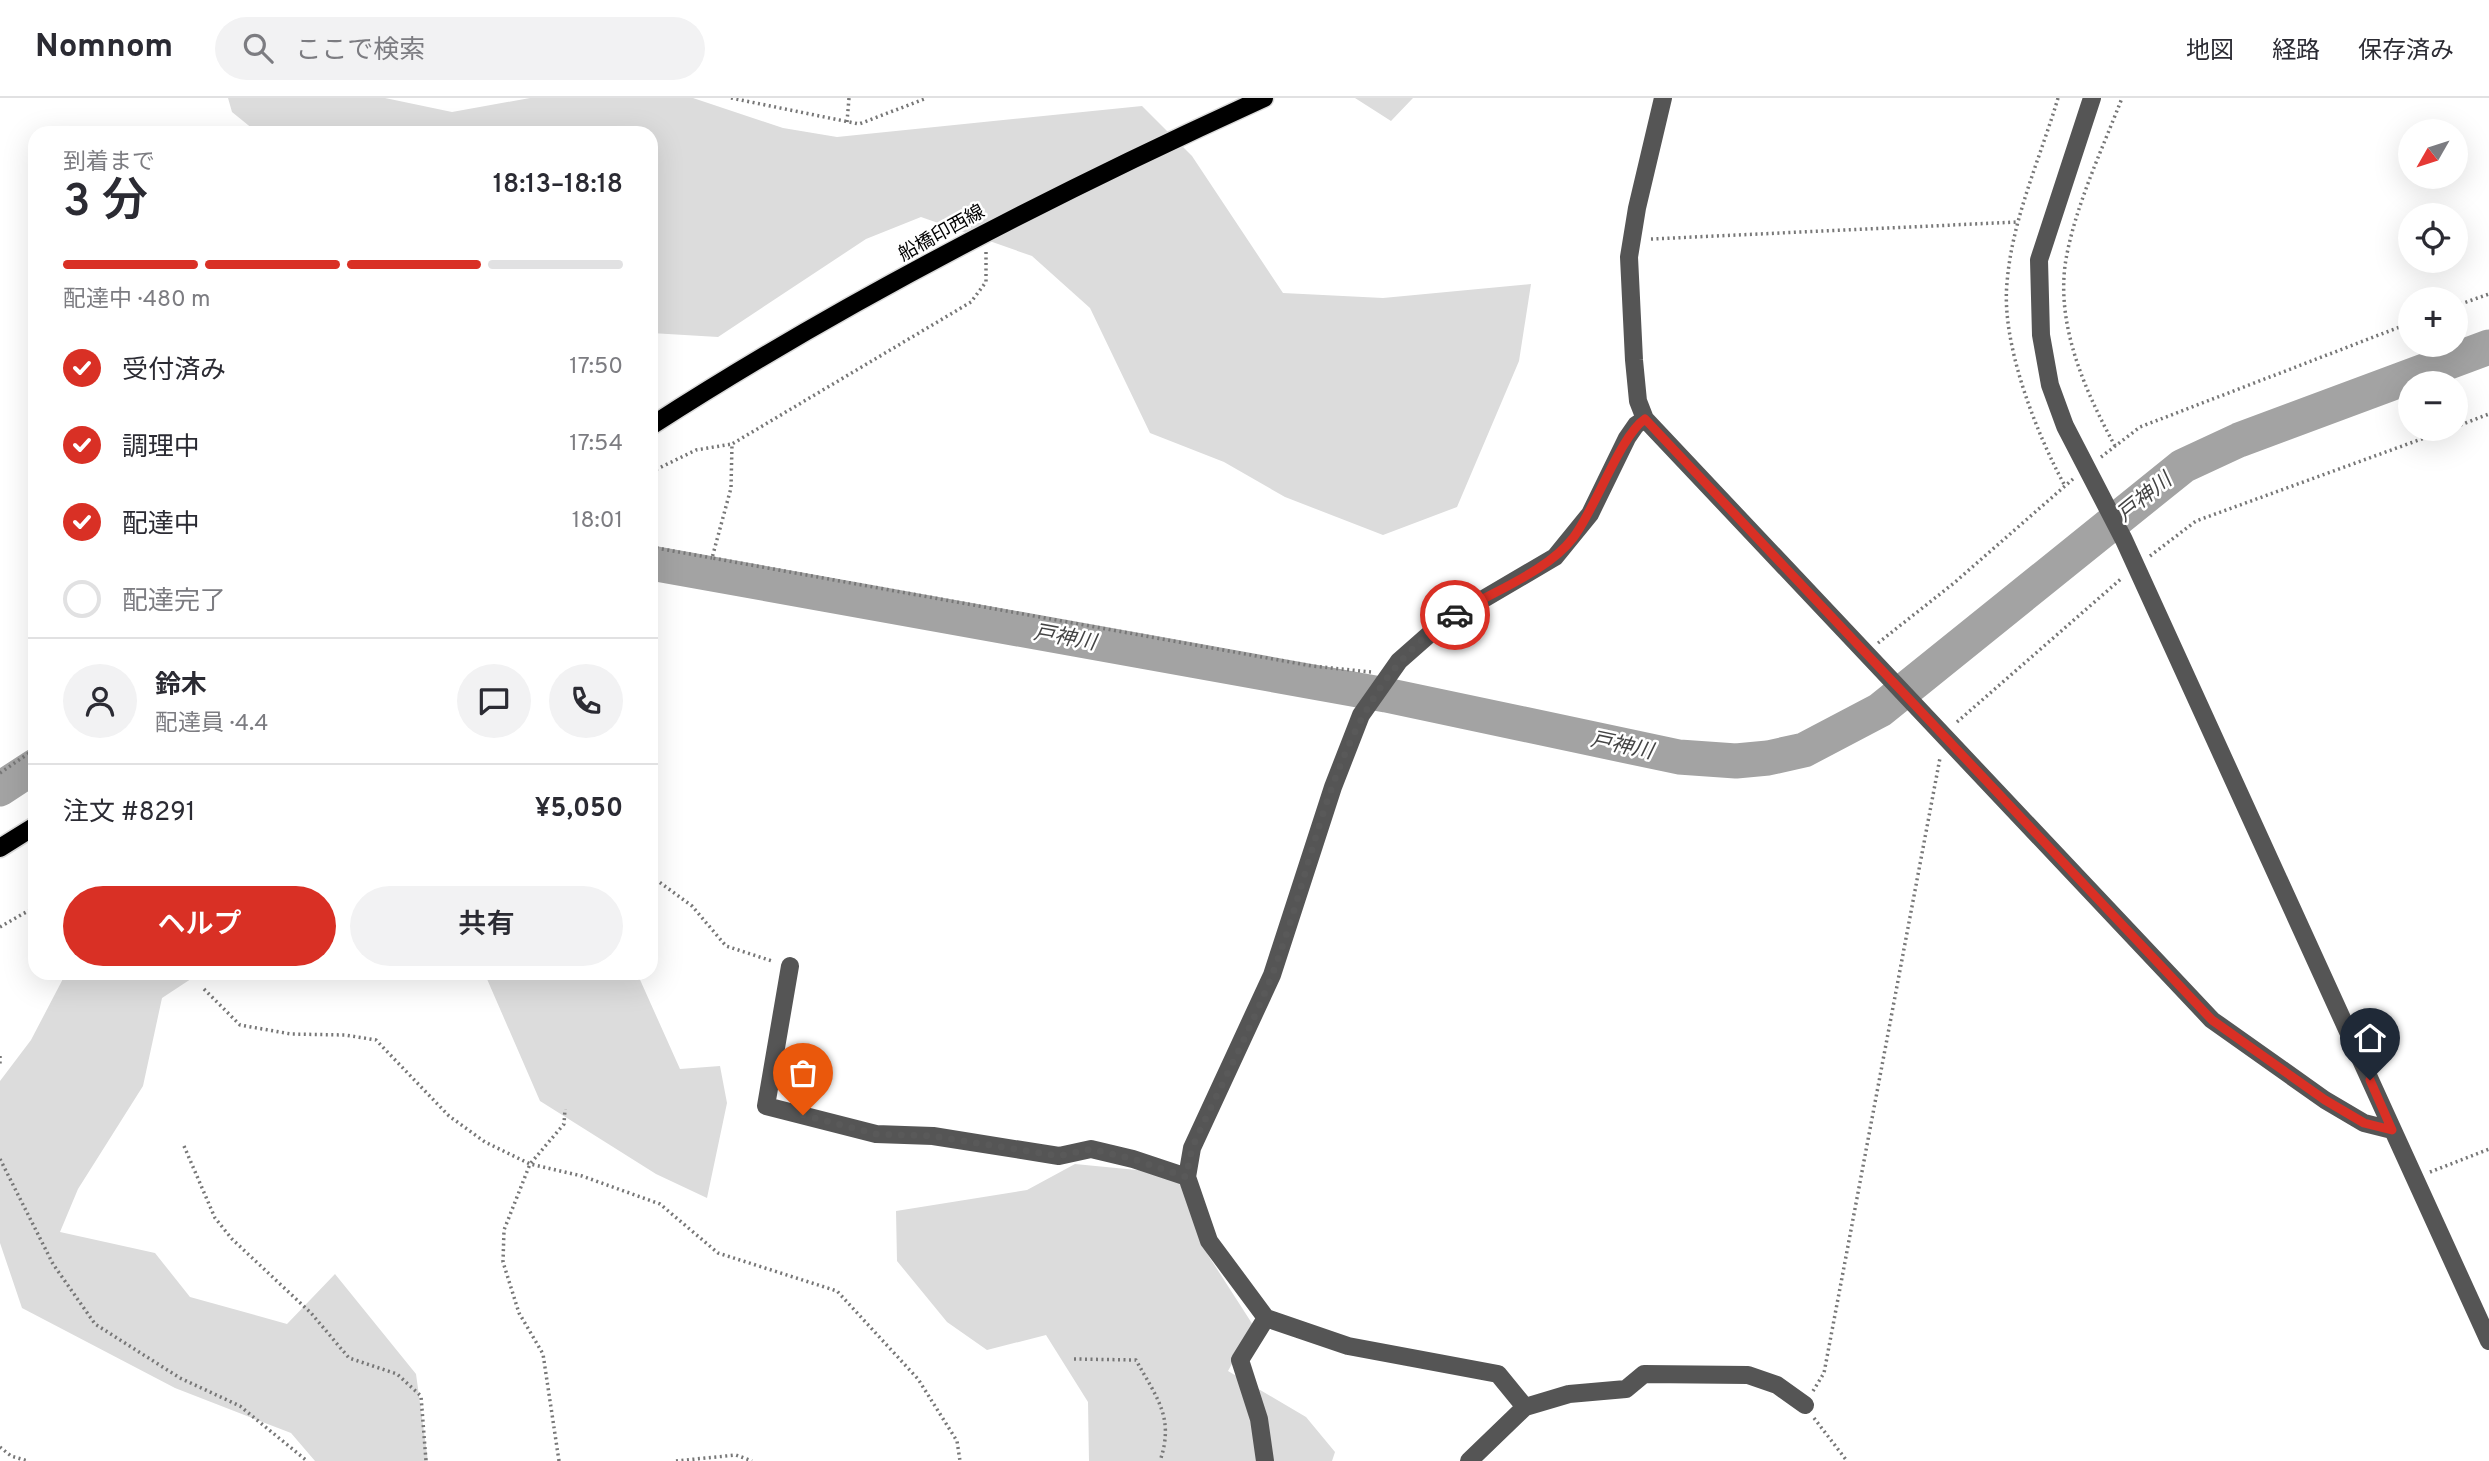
<!DOCTYPE html>
<html lang="ja">
<head>
<meta charset="utf-8">
<style>
  :root { --surface:#fff; --page:#f2f2f3; --text:#2b2b33; --muted:#7c7c81; --line:#e1e1e2; --accent:#d93025 }
  body { margin:0; font-family:Overpass,"Noto Sans JP",sans-serif; background:var(--page); color:var(--text); height:100vh; display:flex; flex-direction:column; font-size:26px; white-space:nowrap }
  * { box-sizing:border-box; margin:0 }
  p { font-size:23px; color:var(--muted) }
  .icon { flex:none; width:38px; height:38px; fill:none; stroke:currentColor; stroke-width:2; stroke-linecap:round; stroke-linejoin:round }
  .map { position:relative; flex:1; overflow:hidden }
  .drawer { position:absolute; left:28px; top:28px; width:630px; height:854px; display:flex; flex-direction:column; background:var(--surface); border-radius:21px; box-shadow:0 7px 28px #0002 }
  .drawer>* { flex:none }
  .needle { width:46px; rotate:231deg }
  .controls { position:absolute; left:2398px; top:21px; display:grid; gap:14px }
  .controls a { display:grid; place-items:center; width:70px; height:70px; border-radius:50%; background:var(--surface); box-shadow:0 7px 28px #0002; font-size:35px }
  .pin { position:absolute; display:grid; place-items:center; width:60px; height:60px; color:#fff; margin:-72px -30px; border-radius:50% 50% 50% 0; rotate:-45deg; box-shadow:0 0 7px #0007 }
  .pin .icon { rotate:45deg }
  .courier { position:absolute; display:grid; place-items:center; width:70px; height:70px; margin:-35px; border:5px solid #d93025; border-radius:50%; background:#fff; color:#222; box-shadow:0 2px 9px #0007 }
  .headline em { font-style:normal; font-weight:600 }
  .headline div { display:flex; flex-direction:column-reverse }
  .headline { display:flex; align-items:center; justify-content:space-between; height:119px; padding:0 35px }
  h1 { font-size:46px; font-weight:600; line-height:52px }
  .bar { display:grid; grid-template-columns:repeat(4,1fr); gap:10px 7px; align-content:center; height:84px; padding:0 35px }
  .bar i { height:9px; border-radius:5px; background:var(--line) }
  .bar .on { background:var(--accent) }
  .bar p { grid-column:span 4 }
  .line { display:flex; align-items:center; gap:18px; padding:0 35px; border-top:2px solid var(--line) }
  .line div { flex:1 }
  .round { display:grid; place-items:center; flex:none; width:74px; height:74px; border-radius:37px; background:var(--page) }
  ol { padding:0 35px; list-style:none }
  li { display:flex; align-items:center; gap:21px; height:77px }
  li p { margin-inline-start:auto }
  li .icon { padding:7px; border-radius:50%; background:var(--accent); color:#fff; stroke-width:4 }
  li:last-child { color:var(--muted) }
  li i { width:38px; height:38px; border:4px solid var(--line); border-radius:50% }
  .cta { display:flex; gap:14px; margin-top:auto; padding:14px 35px }
  .cta a { flex:1; height:80px; border-radius:42px; background:var(--accent); color:#fff; font-size:28px; font-weight:600; line-height:80px; text-align:center }
  .cta a+a { background:var(--page); color:var(--text) }
  header { display:flex; align-items:center; gap:42px; box-sizing:border-box; height:98px; padding:0 35px; background:var(--surface); border-bottom:2px solid var(--line) }
  header strong { font-size:33px }
  nav { display:flex; gap:38px; margin-inline-start:auto; font-size:24px }
  .search { width:490px; height:63px; background:var(--page); display:flex; align-items:center; gap:18px; box-sizing:border-box; padding:0 24px; border-radius:38px; color:var(--muted); font-size:26px }
  .map>svg:first-child { display:block }
  .green { fill:#dcdcdc }
  .lines { fill:none; stroke-linecap:round; stroke-linejoin:round }
  .river { stroke:#a3a3a3; stroke-width:35 }
  .major-casing { stroke:#dbdbdb; stroke-width:21 }
  .path { stroke:#777; stroke-width:3.5; stroke-dasharray:2 3.5; stroke-linecap:butt }
  .minor { stroke:#555; stroke-width:18 }
  .major { stroke:#000; stroke-width:18 }
  .done { stroke:#595959; stroke-width:7; stroke-dasharray:0 12.6 }
  .route { stroke:#d93025; stroke-width:9 }
  .labels { text-anchor:middle; stroke-width:5; stroke-linejoin:round; paint-order:stroke }
  .street-label { font-size:19px; fill:#000; stroke:#fff }
  .water-label { font-size:21px; font-style:italic; fill:#444; stroke:#fff }
</style>
</head>
<body>
<header>
<strong>Nomnom</strong>
<div class="search"><svg class="icon" aria-label="search" viewBox="0 0 24 24"><circle cx="10" cy="10" r="6"/><path d="M15 15l6 6"/></svg>ここで検索</div>
<nav><a>地図</a><a>経路</a><a>保存済み</a></nav>
</header>
<div class="map">
<svg width="2489" height="1363" viewBox="0 0 2489 1363">
  <rect width="100%" height="100%" fill="#fff"/>
  <path class="green" d="M228,0H385L452,14L530,0H693L783,30L837,39L1142,8L1192,58L1283,195L1383,200L1531,186L1519,263L1457,409L1383,437L1285,399L1224,364L1150,335L1090,210L1032,158L921,119L866,141L718,239L651,235V35H258L232,14Z
    M1355,0H1413L1391,23Z
    M66,875H200L162,900L143,988L78,1091L60,1134L155,1155L190,1199L287,1226L335,1176L416,1276L428,1363H315L291,1335L175,1290L22,1210L0,1145V983L31,942Z
    M471,875H637L680,971L720,968L727,1005L707,1100L656,1076L540,1003L487,881Z
    M1075,1066L1178,1076L1208,1157L1253,1227L1228,1273L1306,1319L1335,1354L1332,1363H1089L1088,1304L1046,1237L987,1252L947,1224L897,1163L896,1113L1027,1092Z"/>
  <g class="lines">
    <path class="river" d="M651,465L1386,597L1679,659L1736,663L1768,660L1804,652L1880,612L2183,368L2239,342L2489,249
      M0,691L35,668"/>
    <defs>
      <path id="major" d="M651,328C846,202 1053,96 1264,0
        M0,750L35,728"/>
    </defs>
    <use href="#major" class="major-casing"/>
    <path class="path" d="M731,0L859,26L927,0
      M2058,0C2040,61 2012,121 2007,185C2001,245 2036,335 2065,388
      M847,24L849,0
      M1651,141L2017,124
      M986,154V184L971,204L732,346L731,390L712,460L1312,568L1371,574
      M2455,208L2489,196
      M2455,329L2489,316
      M2115,348C2085,293 2055,226 2066,161C2076,106 2102,52 2122,0
      M2101,359L2140,329L2410,225
      M651,374L696,352L732,346
      M651,449L712,460
      M2150,458L2196,423L2449,331
      M1878,545L1954,485L2073,381
      M1957,624L2122,480
      M0,675L35,651
      M651,778L692,808L726,848L772,863
      M0,829L35,809
      M204,891L240,927L291,936L345,937L376,942L449,1018L485,1044L530,1066L582,1078L660,1106L718,1155L837,1193L918,1281L957,1343L960,1363
      M0,958V968
      M184,1048L215,1120L232,1141L311,1215L349,1260L397,1276L421,1298L426,1363
      M0,1061L53,1166L95,1226L180,1280L240,1308L307,1363
      M2430,1074L2489,1051
      M1074,1261L1136,1262C1156,1299 1175,1319 1160,1363
      M1813,1293L1824,1275L1940,660
      M1814,1320L1847,1363
      M0,1349L11,1358L28,1363
      M559,1363L543,1256L519,1215L503,1164L504,1132L530,1066L564,1026L565,1011
      M676,1363L736,1357L752,1363"/>
    <path class="minor" d="M1663,0L1637,110L1629,159L1634,262L1638,303L1645,321L2212,922L2325,1002L2364,1025L2392,1032
      M2092,0L2039,162L2041,237L2050,287L2065,328L2124,442L2489,1243
      M790,868L766,1008L876,1036L933,1038L1059,1058L1091,1051L1133,1061L1187,1079
      M1525,1309L1498,1276L1348,1248L1266,1220L1209,1143L1187,1079L1192,1050L1272,877L1333,689L1361,617L1399,563L1441,526L1555,459L1590,416L1627,340L1636,327L1645,321
      M1265,1363L1259,1321L1240,1262L1266,1220
      M1469,1363L1525,1309L1569,1296L1626,1291L1644,1276L1748,1277L1777,1287L1805,1307"/>
    <use href="#major" class="major"/>
  </g>
  <g class="lines">
    <path class="done" d="M803,1017L876,1036L933,1038L1059,1058L1091,1051L1133,1061L1186,1079L1192,1050C1218,992 1249,936 1272,877C1321,752 1332,594 1455,517"/>
    <path class="route" d="M1455,517C1491,494 1547,474 1573,440C1596,410 1620,338 1645,321L2212,922L2325,1002L2364,1025L2392,1032L2370,982"/>
  </g>
  <g class="labels">
    <g class="street-label">
      <text transform="translate(941 134) rotate(-29)" y="7">船橋印西線</text>
    </g>
    <g class="water-label">
      <text transform="translate(2144 399) rotate(-39)" y="7">戸神川</text>
      <text transform="translate(1065 539) rotate(10)" y="7">戸神川</text>
      <text transform="translate(1622 647) rotate(12)" y="7">戸神川</text>
    </g>
  </g>
</svg>
<div class="controls">
<a><svg class="needle" viewBox="-14 -14 28 28"><path d="M0-13l5 13h-10z" fill="#e53935"/><path d="M0 13l5-13h-10z" fill="#7c7c81"/></svg></a>
<a><svg class="icon" aria-label="locate" viewBox="0 0 24 24"><circle cx="12" cy="12" r="6"/><path d="M12 2v4M12 18v4M2 12h4M18 12h4"/></svg></a>
<a>+</a>
<a>−</a>
</div>
<div class="pin" style="left:803px;top:1017px;background:#ea580c"><svg class="icon" aria-label="bag" viewBox="0 0 24 24"><path d="M5 8h14l-1 12H6zM9 8a3 3 0 0 1 6 0"/></svg></div>
<div class="pin" style="left:2370px;top:982px;background:#1f2937"><svg class="icon" aria-label="home" viewBox="0 0 24 24"><path d="M3 11l9-7 9 7M6 9v11h12V9"/></svg></div>
<div class="courier" style="left:1455px;top:517px"><svg class="icon" aria-label="car" viewBox="0 0 24 24"><path d="M5 17H2v-5l4-1 3-4h7l3 4 3 1v5h-3M9 17h6M6 11h13"/><circle cx="7" cy="17" r="2"/><circle cx="17" cy="17" r="2"/></svg></div>
<section class="drawer">
<div class="headline"><div><h1>3 分</h1><p>到着まで</p></div><em>18:13–18:18</em></div>
<div class="bar"><i class="on"></i><i class="on"></i><i class="on"></i><i></i><p>配達中 · 480 m</p></div>
<ol>
<li><svg class="icon" aria-label="check" viewBox="0 0 24 24"><path d="M5 12l5 5 9-10"/></svg>受付済み<p>17:50</p></li>
<li><svg class="icon" aria-label="check" viewBox="0 0 24 24"><path d="M5 12l5 5 9-10"/></svg>調理中<p>17:54</p></li>
<li><svg class="icon" aria-label="check" viewBox="0 0 24 24"><path d="M5 12l5 5 9-10"/></svg>配達中<p>18:01</p></li>
<li><i></i>配達完了</li>
</ol>
<div class="line" style="height:126px"><a class="round"><svg class="icon" aria-label="person" viewBox="0 0 24 24"><circle cx="12" cy="8" r="4"/><path d="M4 21q1-7 8-7t8 7"/></svg></a><div><b>鈴木</b><p>配達員 · 4.4</p></div><a class="round"><svg class="icon" aria-label="chat" viewBox="0 0 24 24"><path d="M4 5h16v11H9l-5 4z"/></svg></a><a class="round"><svg class="icon" aria-label="phone" viewBox="0 0 24 24"><path d="M5 4h4l2 5-3 2q2 4 5 5l2-3 5 2v4C11 20 4 13 5 4z"/></svg></a></div>
<div class="line" style="height:91px"><div>注文 #8291</div><b>¥5,050</b></div>
<div class="cta"><a>ヘルプ</a><a>共有</a></div>
</section>
</div>
</body>
</html>
